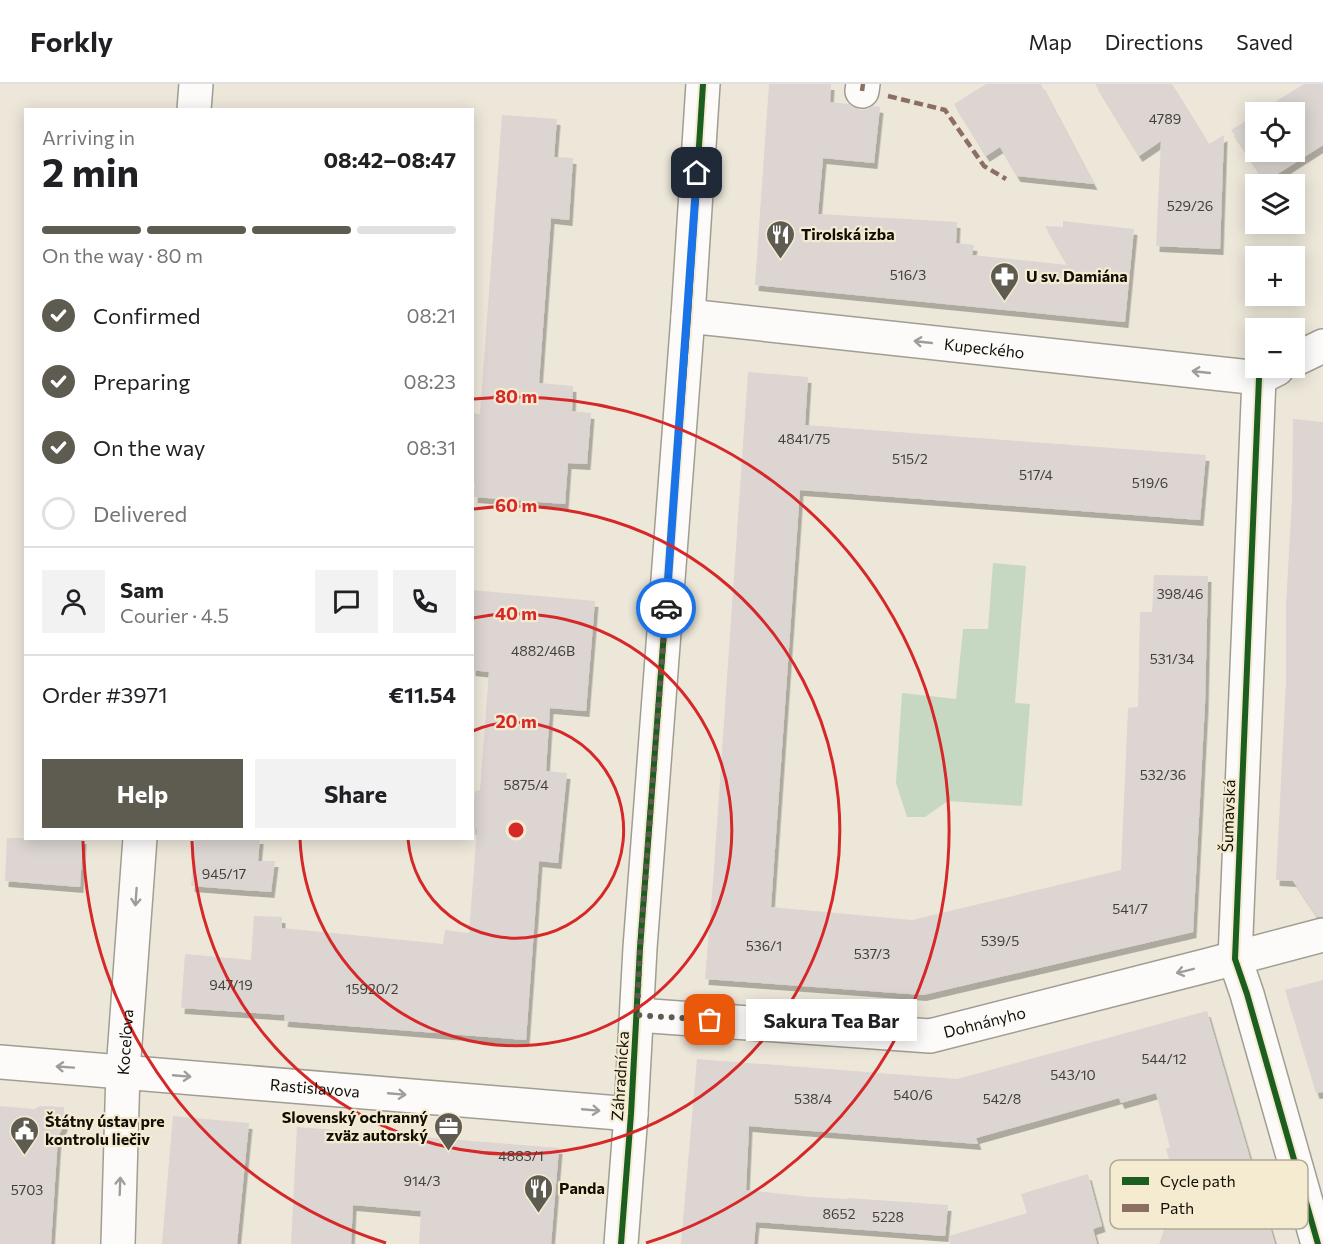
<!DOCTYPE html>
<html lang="en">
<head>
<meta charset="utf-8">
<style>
  :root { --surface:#fff; --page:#f2f2f2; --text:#202124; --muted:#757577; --line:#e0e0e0; --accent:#5e5b50 }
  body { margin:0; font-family:Commissioner,sans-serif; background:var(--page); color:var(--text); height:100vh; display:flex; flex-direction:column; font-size:22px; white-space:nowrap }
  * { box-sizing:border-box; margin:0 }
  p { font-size:20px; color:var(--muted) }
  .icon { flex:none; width:33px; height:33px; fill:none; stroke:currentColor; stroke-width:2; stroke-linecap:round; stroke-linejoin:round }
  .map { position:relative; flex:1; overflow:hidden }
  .side { position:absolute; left:24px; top:24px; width:450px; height:732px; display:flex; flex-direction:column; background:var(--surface); border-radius:0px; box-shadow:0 3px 15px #0003 }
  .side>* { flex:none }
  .fabs { position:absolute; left:1245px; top:18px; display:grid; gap:12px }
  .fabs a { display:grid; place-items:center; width:60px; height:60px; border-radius:0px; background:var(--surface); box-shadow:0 3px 15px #0003; font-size:30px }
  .pin { position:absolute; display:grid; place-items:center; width:51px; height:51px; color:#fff; margin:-26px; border-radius:12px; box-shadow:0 3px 9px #0006 }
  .courier { position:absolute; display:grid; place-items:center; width:60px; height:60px; margin:-30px; border:4px solid #1a73e8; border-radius:50%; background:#fff; color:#222; box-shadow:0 2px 8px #0007 }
  .bubble { position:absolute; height:42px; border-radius:0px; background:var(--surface); box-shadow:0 3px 15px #0003; font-size:20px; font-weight:700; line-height:42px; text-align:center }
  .summary em { font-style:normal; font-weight:700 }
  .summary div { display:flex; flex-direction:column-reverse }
  .summary { display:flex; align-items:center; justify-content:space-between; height:102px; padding:0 18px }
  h1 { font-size:39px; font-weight:700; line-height:45px }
  .bar { display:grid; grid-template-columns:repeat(4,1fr); gap:9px 6px; align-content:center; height:72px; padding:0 18px }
  .bar i { height:8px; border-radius:4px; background:var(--line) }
  .bar .current { background:var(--accent) }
  .bar p { grid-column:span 4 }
  .line { display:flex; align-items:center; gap:15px; padding:0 18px; border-top:2px solid var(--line) }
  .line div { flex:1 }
  .round { display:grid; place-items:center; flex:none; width:63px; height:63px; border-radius:0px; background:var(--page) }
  ol { padding:0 18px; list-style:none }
  li { display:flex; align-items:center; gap:18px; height:66px }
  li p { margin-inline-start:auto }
  li .icon { padding:6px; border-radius:50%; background:var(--accent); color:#fff; stroke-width:4 }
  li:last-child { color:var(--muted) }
  li i { width:33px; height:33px; border:3px solid var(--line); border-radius:50% }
  .action { display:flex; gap:12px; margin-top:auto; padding:12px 18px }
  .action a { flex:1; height:69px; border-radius:0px; background:var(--accent); color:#fff; font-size:24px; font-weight:700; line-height:69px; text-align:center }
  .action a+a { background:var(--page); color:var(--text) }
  header { display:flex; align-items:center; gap:36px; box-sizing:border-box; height:84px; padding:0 30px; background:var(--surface); border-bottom:2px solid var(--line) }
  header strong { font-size:28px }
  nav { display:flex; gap:33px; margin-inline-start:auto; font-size:21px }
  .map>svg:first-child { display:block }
  .green { fill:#c7d8c2 }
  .building { fill:#dcd5d2; filter:url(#shadow) }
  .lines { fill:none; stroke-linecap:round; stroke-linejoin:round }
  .minor-casing { stroke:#a09d92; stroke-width:36 }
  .tertiary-casing { stroke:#a09d92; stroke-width:36 }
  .minor { stroke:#fcfbf9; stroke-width:33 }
  .tertiary { stroke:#fcfbf9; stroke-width:33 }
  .quiet { stroke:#8d6e63; stroke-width:4.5; stroke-dasharray:9 4.5; stroke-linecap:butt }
  .cycleway-casing { stroke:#f4ebd1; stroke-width:10 }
  .cycleway { stroke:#1b5e20; stroke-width:6 }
  .oneway { stroke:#9e9d98 }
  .done { stroke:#5e5b50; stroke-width:6; stroke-dasharray:0 10.8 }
  .route { stroke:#1a73e8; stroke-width:8 }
  .ring { fill:none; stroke:#d62828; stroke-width:3 }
  .labels { text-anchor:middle; stroke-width:4.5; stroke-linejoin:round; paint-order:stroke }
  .number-label { font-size:14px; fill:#444039 }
  .poi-label { font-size:16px; font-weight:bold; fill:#120f06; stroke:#f4ebd1; text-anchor:start }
  .street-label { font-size:16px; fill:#120f06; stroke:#f4ebd1 }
  .key { fill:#f4ebd1; stroke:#b0a994; stroke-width:1.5 }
  .key-label { font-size:16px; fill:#120f06 }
  .centre { fill:#d62828; stroke:#f4ebd1; stroke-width:3 }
  .ring-label { font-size:18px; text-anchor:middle; font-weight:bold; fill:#d62828; stroke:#f4ebd1; stroke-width:4.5; stroke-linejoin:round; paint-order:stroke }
</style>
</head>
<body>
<header>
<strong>Forkly</strong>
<nav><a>Map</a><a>Directions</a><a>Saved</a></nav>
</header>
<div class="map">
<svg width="1323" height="1160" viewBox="0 0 1323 1160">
  <defs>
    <filter id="shadow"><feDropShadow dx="3.5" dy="6" stdDeviation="0" flood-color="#0004"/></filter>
  </defs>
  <rect width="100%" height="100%" fill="#ece7d9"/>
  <path class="green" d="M993,479L1026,482L1015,619L1030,620L1022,722L948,717L925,733H907L896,699L902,609L956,615L963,545H988Z"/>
  <path class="building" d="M769,0H831L830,18L849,20L851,22L860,26L868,25L872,22L880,23L874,79L823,74L818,130L957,138L956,159L974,161L972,171L1067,181L1045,142L1063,143V137L1134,145L1125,238L755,201Z
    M986,0H1041L1094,100L1017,92L1000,63L986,72L954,20Z
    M1095,0H1172L1209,60L1224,51L1220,165L1156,162L1161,57L1139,72Z
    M1304,0H1323V61L1265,98L1231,46L1256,31V68H1294V28H1259Z
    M502,31L557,35L554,73L573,74L569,136L551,134L539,299L573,302L572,327L591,329L587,380L568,379L565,420L474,413L475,399H472V329L480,330Z
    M748,288L808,293L805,341L1206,371L1200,436L800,406L771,823L912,836L1121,786L1128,624L1138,623L1140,528H1152L1154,491L1208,492L1205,620L1193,848L923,911L705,895L713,798Z
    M1293,335L1323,338V833H1317L1293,797L1276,796L1286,598V521L1292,416Z
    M472,506L595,517L586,627L550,624L546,687L567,689L558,779L539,777L526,956L284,937L285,931L181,924L185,870L251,876L254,832L282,833V844L443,860L445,846L469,849L477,745H472V739L475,707L480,706L489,588L472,586Z
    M7,754H83L80,803L5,797Z
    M195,754H260L258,777H275L271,808L191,802Z
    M1323,896V1008L1316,1009L1285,906Z
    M1207,927L1275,1160H1159L1178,1105L1166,1065L1170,1063L1156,1009L1121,1019L1119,1014L976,1054L978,1060L749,1042L746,1106L810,1113L848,1115V1114L948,1121L945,1152L756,1138L754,1160H681L697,975L957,995Z
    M0,1022L34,1025L40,1022L64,1023V1041L58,1053L51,1160H0Z
    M173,1032L249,1039L237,1160H162Z
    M297,1043L559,1064L551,1160H419L421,1127L353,1121L351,1160H291Z
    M1088,1090L1102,1142L1093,1145L1097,1160H950L949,1152L1027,1129L1021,1110Z"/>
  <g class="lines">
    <defs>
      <g id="minor">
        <path d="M862,7L863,0"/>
        <path d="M194,26L196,0"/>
        <path id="s1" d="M688,232L1259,294L1277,285"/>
        <path d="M1294,276L1323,262"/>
        <path d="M1259,294L1235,875L1247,910L1318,1160"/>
        <path id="s2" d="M637,931L930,952L1205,882L1323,851"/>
        <path id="s3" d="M0,978L631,1030"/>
        <path id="s4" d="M118,1160L123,987L140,754"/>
      </g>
      <path id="tertiary" d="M621,1160L631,1030L640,864L688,232L703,0"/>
    </defs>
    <use href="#minor" class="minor-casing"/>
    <use href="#tertiary" class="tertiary-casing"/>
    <use href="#minor" class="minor"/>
    <use href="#tertiary" class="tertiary"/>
    <path class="quiet" d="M862,7L863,0
      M888,12L945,26L984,82L1006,95"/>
    <defs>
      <path id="cycleway" d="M1259,294L1235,875L1247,910L1318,1160
        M621,1160L631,1030L640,864L688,232L703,0"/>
    </defs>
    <use href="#cycleway" class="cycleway-casing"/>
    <use href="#cycleway" class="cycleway"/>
  </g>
  <defs><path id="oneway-shaft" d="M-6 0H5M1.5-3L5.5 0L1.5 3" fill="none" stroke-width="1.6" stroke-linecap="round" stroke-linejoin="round" transform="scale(1.5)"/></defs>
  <g class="oneway">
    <use href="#oneway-shaft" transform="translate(923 258) rotate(-174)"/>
    <use href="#oneway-shaft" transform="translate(1201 288) rotate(-174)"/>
    <use href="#oneway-shaft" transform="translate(136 813) rotate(94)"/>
    <use href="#oneway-shaft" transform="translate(1185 887) rotate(166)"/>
    <use href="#oneway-shaft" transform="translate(65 983) rotate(-176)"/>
    <use href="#oneway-shaft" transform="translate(182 992) rotate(5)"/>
    <use href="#oneway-shaft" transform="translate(397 1010) rotate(5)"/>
    <use href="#oneway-shaft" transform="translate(591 1026) rotate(5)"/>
    <use href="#oneway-shaft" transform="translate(120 1102) rotate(-88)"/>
  </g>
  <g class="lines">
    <path class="done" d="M666,524L640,864L637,931L710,936"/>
    <path class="route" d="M666,524L697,89"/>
  </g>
  <g class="ring">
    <path d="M473 647A108 108 0 1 1 408 755"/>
    <path d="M473 534A216 216 0 1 1 300 755"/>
    <path d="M474 425A324 324 0 1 1 192 757"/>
    <path d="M386 1159A433 433 0 0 1 83 757M474 315A433 433 0 0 1 646 1159"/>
  </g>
  <defs>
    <symbol id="restaurant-pin" viewBox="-11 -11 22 30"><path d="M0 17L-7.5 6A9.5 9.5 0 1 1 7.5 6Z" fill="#5e5b50" stroke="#f4ebd1"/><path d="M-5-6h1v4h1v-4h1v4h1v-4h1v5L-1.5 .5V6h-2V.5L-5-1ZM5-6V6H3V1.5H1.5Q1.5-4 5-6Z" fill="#fff"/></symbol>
    <symbol id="pharmacy-pin" viewBox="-11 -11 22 30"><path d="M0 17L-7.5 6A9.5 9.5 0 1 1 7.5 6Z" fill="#5e5b50" stroke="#f4ebd1"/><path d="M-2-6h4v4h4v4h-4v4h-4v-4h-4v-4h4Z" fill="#fff"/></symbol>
    <symbol id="office-pin" viewBox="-11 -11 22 30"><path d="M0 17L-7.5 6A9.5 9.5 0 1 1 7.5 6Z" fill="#5e5b50" stroke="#f4ebd1"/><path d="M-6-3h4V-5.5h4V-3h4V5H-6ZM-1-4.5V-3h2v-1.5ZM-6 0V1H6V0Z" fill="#fff"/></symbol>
    <symbol id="civic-pin" viewBox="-11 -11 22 30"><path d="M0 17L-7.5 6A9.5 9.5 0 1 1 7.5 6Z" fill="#5e5b50" stroke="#f4ebd1"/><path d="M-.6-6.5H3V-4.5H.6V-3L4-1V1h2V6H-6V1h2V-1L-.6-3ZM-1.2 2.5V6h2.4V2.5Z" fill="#fff"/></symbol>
  </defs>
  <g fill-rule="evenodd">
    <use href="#restaurant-pin" x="764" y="134" width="33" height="45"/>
    <use href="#pharmacy-pin" x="988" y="176" width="33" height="45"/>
    <use href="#office-pin" x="432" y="1026" width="33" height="45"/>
    <use href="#civic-pin" x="8" y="1030" width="33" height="45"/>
    <use href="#restaurant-pin" x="522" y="1088" width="33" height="45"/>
  </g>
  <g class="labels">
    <g class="number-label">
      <text x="1165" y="40">4789</text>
      <text x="1190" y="127">529/26</text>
      <text x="908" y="196">516/3</text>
      <text x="804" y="360">4841/75</text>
      <text x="910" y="380">515/2</text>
      <text x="1036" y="396">517/4</text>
      <text x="1150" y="404">519/6</text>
      <text x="1180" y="515">398/46</text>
      <text x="543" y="572">4882/46B</text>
      <text x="1172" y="580">531/34</text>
      <text x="1163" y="696">532/36</text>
      <text x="526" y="706">5875/4</text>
      <text x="224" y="795">945/17</text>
      <text x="1130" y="830">541/7</text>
      <text x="1000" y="862">539/5</text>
      <text x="764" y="867">536/1</text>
      <text x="872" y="875">537/3</text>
      <text x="231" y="906">947/19</text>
      <text x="372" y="910">15920/2</text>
      <text x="1164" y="980">544/12</text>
      <text x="1073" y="996">543/10</text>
      <text x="913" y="1016">540/6</text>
      <text x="813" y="1020">538/4</text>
      <text x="1002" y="1020">542/8</text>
      <text x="521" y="1077">4883/1</text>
      <text x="422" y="1102">914/3</text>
      <text x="27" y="1111">5703</text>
      <text x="839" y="1135">8652</text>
      <text x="888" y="1138">5228</text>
    </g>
    <g class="poi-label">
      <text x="801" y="156">Tirolská izba</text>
      <text x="1026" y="198">U sv. Damiána</text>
      <text x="428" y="1039" text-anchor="end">Slovenský ochranný<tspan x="428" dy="18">zväz autorský</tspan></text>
      <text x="45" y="1043">Štátny ústav pre<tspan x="45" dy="18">kontrolu liečiv</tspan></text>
      <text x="559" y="1110">Panda</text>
    </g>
    <g class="street-label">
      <text dy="6" stroke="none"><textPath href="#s1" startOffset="298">Kupeckého</textPath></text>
      <text transform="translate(1228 732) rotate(-88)" y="6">Šumavská</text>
      <text dy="6" stroke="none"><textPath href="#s2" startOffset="350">Dohnányho</textPath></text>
      <text dy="6" stroke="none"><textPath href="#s4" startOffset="202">Koceľova</textPath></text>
      <text transform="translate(620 992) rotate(-86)" y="6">Záhradnícka</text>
      <text dy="6" stroke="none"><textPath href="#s3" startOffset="316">Rastislavova</textPath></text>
    </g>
  </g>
  <rect x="1110" y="1076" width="198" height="69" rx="9" class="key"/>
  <rect x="1122" y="1093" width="27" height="8" fill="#1b5e20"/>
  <rect x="1122" y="1120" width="27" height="8" fill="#8d6e63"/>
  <g class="key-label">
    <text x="1160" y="1103">Cycle path</text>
    <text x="1160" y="1130">Path</text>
  </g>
  <circle cx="516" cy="746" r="9" class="centre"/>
  <g class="ring-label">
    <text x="516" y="319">80 m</text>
    <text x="516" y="428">60 m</text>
    <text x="516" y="536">40 m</text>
    <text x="516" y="644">20 m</text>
  </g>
</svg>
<div class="fabs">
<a><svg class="icon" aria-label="locate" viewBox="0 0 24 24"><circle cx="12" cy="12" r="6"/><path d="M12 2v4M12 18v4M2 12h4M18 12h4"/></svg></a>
<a><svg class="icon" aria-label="layers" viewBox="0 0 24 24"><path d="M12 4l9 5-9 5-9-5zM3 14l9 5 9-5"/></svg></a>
<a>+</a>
<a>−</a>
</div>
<div class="pin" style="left:710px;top:936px;background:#ea580c"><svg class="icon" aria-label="bag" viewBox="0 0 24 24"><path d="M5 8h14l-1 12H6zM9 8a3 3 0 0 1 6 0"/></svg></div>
<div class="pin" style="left:697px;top:89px;background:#1f2937"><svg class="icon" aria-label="home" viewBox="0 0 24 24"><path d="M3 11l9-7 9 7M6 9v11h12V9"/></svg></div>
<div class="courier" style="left:666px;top:524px"><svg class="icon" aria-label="car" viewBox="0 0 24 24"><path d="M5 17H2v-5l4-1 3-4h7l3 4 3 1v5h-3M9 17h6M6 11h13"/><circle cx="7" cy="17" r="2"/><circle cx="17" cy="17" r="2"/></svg></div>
<div class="bubble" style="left:746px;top:915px;width:171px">Sakura Tea Bar</div>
<section class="side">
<div class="summary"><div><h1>2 min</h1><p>Arriving in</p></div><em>08:42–08:47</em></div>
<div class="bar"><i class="current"></i><i class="current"></i><i class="current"></i><i></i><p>On the way · 80 m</p></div>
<ol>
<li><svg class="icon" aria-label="check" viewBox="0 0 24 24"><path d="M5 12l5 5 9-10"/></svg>Confirmed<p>08:21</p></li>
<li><svg class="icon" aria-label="check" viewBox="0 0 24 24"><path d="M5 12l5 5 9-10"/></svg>Preparing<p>08:23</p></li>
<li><svg class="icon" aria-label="check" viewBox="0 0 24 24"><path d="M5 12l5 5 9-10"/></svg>On the way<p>08:31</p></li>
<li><i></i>Delivered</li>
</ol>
<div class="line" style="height:108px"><a class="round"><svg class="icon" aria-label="person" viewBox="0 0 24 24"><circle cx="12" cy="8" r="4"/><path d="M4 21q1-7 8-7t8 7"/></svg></a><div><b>Sam</b><p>Courier · 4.5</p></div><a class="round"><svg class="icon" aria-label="chat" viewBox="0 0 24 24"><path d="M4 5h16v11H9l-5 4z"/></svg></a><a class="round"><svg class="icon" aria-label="phone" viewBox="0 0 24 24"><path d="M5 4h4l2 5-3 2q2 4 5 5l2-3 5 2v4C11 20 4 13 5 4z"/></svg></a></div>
<div class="line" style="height:78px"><div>Order #3971</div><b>€11.54</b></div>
<div class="action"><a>Help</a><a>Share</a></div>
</section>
</div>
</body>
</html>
